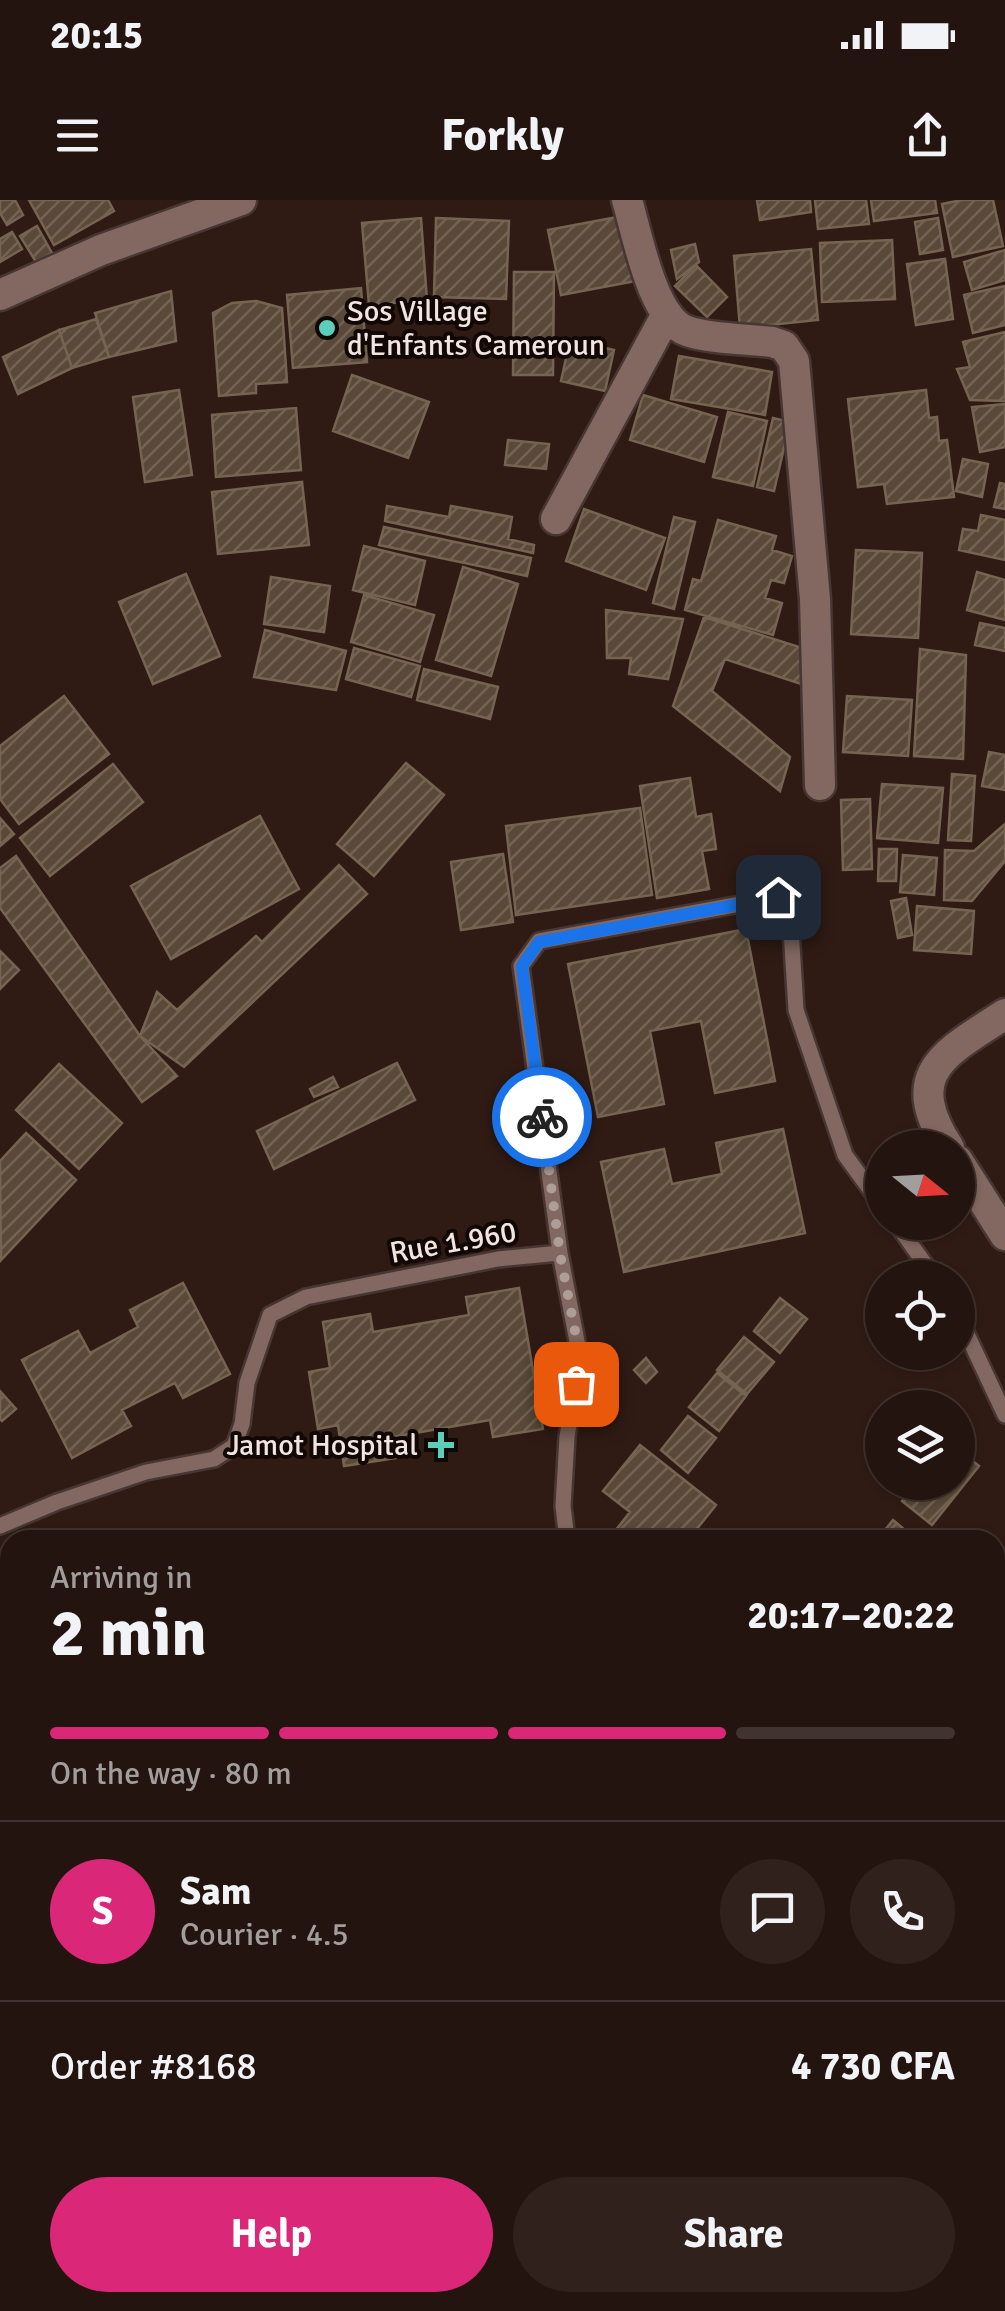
<!DOCTYPE html>
<html lang="en">
<head>
<meta charset="utf-8">
<style>
  :root { --surface:#24140f; --page:#30211d; --text:#f1f3f6; --muted:#a39e9e; --line:#41332f; --accent:#db2777 }
  body { margin:0; font-family:Signika,sans-serif; background:var(--page); color:var(--text); height:100vh; display:flex; flex-direction:column; font-size:38px; white-space:nowrap }
  * { box-sizing:border-box; margin:0 }
  p { font-size:32px; color:var(--muted) }
  .icon { flex:none; width:55px; height:55px; fill:none; stroke:currentColor; stroke-width:2; stroke-linecap:round; stroke-linejoin:round }
  .map { position:relative; flex:1; overflow:hidden }
  .side { position:absolute; left:0px; top:1330px; width:1005px; height:782px; display:flex; flex-direction:column; background:var(--surface); border-radius:30px 30px 0 0; box-shadow:0 2px 8px #0004,0 0 0 2px var(--line) }
  .side>* { flex:none }
  .needle { width:65px; rotate:108deg }
  .fabs { position:absolute; left:865px; top:930px; display:grid; gap:20px }
  .fabs a { display:grid; place-items:center; width:110px; height:110px; border-radius:50%; background:var(--surface); box-shadow:0 2px 8px #0004,0 0 0 2px var(--line); font-size:50px }
  .pin { position:absolute; display:grid; place-items:center; width:85px; height:85px; color:#fff; margin:-42px; border-radius:20px; box-shadow:0 5px 15px #0006 }
  .courier { position:absolute; display:grid; place-items:center; width:100px; height:100px; margin:-50px; border:8px solid #1a73e8; border-radius:50%; background:#fff; color:#222; box-shadow:0 2px 12px #0007 }
  .headline em { font-style:normal; font-weight:700 }
  .headline div { display:flex; flex-direction:column-reverse }
  .headline { display:flex; align-items:center; justify-content:space-between; height:170px; padding:0 50px }
  h1 { font-size:65px; font-weight:700; line-height:75px }
  .bar { display:grid; grid-template-columns:repeat(4,1fr); gap:15px 10px; align-content:center; height:120px; padding:0 50px }
  .bar i { height:12px; border-radius:8px; background:var(--line) }
  .bar .current { background:var(--accent) }
  .bar p { grid-column:span 4 }
  .line { display:flex; align-items:center; gap:25px; padding:0 50px; border-top:2px solid var(--line) }
  .line div { flex:1 }
  .round { display:grid; place-items:center; flex:none; width:105px; height:105px; border-radius:52px; background:var(--page) }
  .button { display:flex; gap:20px; margin-top:auto; padding:20px 50px }
  .button a { flex:1; height:115px; border-radius:60px; background:var(--accent); color:#fff; font-size:40px; font-weight:700; line-height:115px; text-align:center }
  .button a+a { background:var(--page); color:var(--text) }
  .status { display:flex; justify-content:space-between; align-items:center; height:70px; padding:0 50px; background:var(--surface); direction:ltr }
  .status svg { height:28px; fill:currentColor }
  header { display:flex; justify-content:space-between; align-items:center; height:130px; padding:0 50px; background:var(--surface); font-size:45px; font-weight:700 }
  .map>svg:first-child { display:block }
  .building { fill:url(#building-hatch); stroke:#766452; stroke-width:2.5 }
  .lines { fill:none; stroke-linecap:round; stroke-linejoin:round }
  .service-casing { stroke:#473633; stroke-width:20 }
  .minor-casing { stroke:#473633; stroke-width:35 }
  .tertiary-casing { stroke:#473633; stroke-width:35 }
  .service { stroke:#826860; stroke-width:15 }
  .minor { stroke:#826860; stroke-width:30 }
  .tertiary { stroke:#826860; stroke-width:30 }
  .done { stroke:#af9e98; stroke-width:10; stroke-dasharray:0 18 }
  .route { stroke:#1a73e8; stroke-width:12 }
  .poi-dot { fill:#5cceba; stroke:#110806; stroke-width:4 }
  .labels { text-anchor:middle; stroke-width:8; stroke-linejoin:round; paint-order:stroke }
  .poi-label { font-size:30px; fill:#f3e4df; stroke:#110806; text-anchor:start }
  .street-label { font-size:30px; fill:#f3e4df; stroke:#110806 }
</style>
</head>
<body>
<div class="status"><b>20:15</b><svg viewBox="0 0 49 12"><path d="M0 12V9h3v3zM5 12V6h3v6zM10 12V3h3v9zM15 12V0h3v12zM26 1h20v11H26zM47 4h2v5h-2z"/></svg></div>
<header><svg class="icon" aria-label="menu" viewBox="0 0 24 24"><path d="M4 6h16M4 12h16M4 18h16"/></svg>Forkly<svg class="icon" aria-label="share" viewBox="0 0 24 24"><path d="M12 15V3M7 8l5-5 5 5M5 13v7h14v-7"/></svg></header>
<div class="map">
<svg width="1005" height="2111" viewBox="0 0 1005 2111">
  <defs>
    <pattern id="building-hatch" width="6" height="6" patternUnits="userSpaceOnUse" patternTransform="scale(2.5)"><rect width="6" height="6" fill="#5a4938"/><path d="M-1 1l2-2M0 6l6-6M5 7l2-2" fill="none" stroke="#726354"/></pattern>
  </defs>
  <rect width="100%" height="100%" fill="#301b14"/>
  <path class="building" d="M0,0H15L23,15L7,25L0,13Z
    M29,0H108L114,11L54,45Z
    M757,0H810L811,12L760,20Z
    M815,0H866L869,24L818,29Z
    M871,0H935L937,13L874,21Z
    M962,0H993L1003,46L953,57L942,4Z
    M628,15L641,80L561,95L548,30Z
    M421,18L427,100L369,105L362,23Z
    M436,18L509,21L506,99L434,97Z
    M938,18L943,50L920,54L915,22Z
    M37,26L52,53L36,62L20,36Z
    M12,32L22,49L0,62V39Z
    M892,40L895,99L822,102L820,43Z
    M695,44L699,62L677,79L671,50Z
    M811,49L818,120L740,128L734,56Z
    M1005,50V80L972,90L964,62Z
    M945,59L953,119L916,125L907,64Z
    M696,65L727,97L707,117L675,86Z
    M514,72H554L553,175H513Z
    M1005,86V125L973,133L964,95Z
    M361,88L367,162L293,168L287,95Z
    M171,91L176,141L109,157L95,113Z
    M256,101L282,108L287,182L256,184V193L219,196L213,113L232,103Z
    M96,119L109,157L72,168L59,130Z
    M59,130L72,168L18,194L3,157Z
    M1005,132V201L970,200L957,169L970,167L963,142Z
    M570,140L614,150L605,191L561,181Z
    M679,156L772,172L765,215L671,199Z
    M352,175L429,202L408,258L333,231Z
    M179,190L192,275L145,282L133,197Z
    M926,190L929,218L937,217L939,241L947,240L954,297L887,304L884,284L858,287L848,199Z
    M643,195L717,217L704,262L630,240Z
    M1005,204V247L980,252L972,207Z
    M296,208L301,270L216,277L212,215Z
    M728,212L767,221L753,286L713,277Z
    M773,218L790,222L774,291L757,287Z
    M508,240L549,244L546,269L505,265Z
    M963,259L988,264L982,297L956,291Z
    M302,282L309,345L218,354L212,292Z
    M1000,283L1005,284V309L994,307Z
    M387,306L449,317L451,306L512,317L508,339L534,345L533,353L385,321Z
    M584,309L665,338L646,390L566,361Z
    M981,315L1005,320V360L959,350L963,329L978,331Z
    M674,317L695,322L674,409L653,403Z
    M718,320L776,336L772,350L792,356L784,383L771,380L765,398L782,403L773,435L685,410L693,379L701,381Z
    M384,327L531,358L527,376L379,345Z
    M364,346L425,361L415,405L353,390Z
    M856,350L922,353L918,438L851,434Z
    M463,367L518,384L491,476L436,460Z
    M977,372L1005,380V420L967,410Z
    M186,374L220,456L153,484L119,402Z
    M271,377L330,386L324,432L264,424Z
    M364,395L434,415L420,462L351,442Z
    M606,410L683,419L668,479L629,474L631,458H607Z
    M704,417L812,451L804,485L725,459L712,491L790,557L780,591L673,506Z
    M980,423L1005,428V451L975,445Z
    M265,430L346,451L336,490L254,477Z
    M354,448L420,466L411,497L346,479Z
    M920,449L966,455L963,559L914,556Z
    M424,469L498,487L490,519L417,500Z
    M64,496L109,554L19,624L0,599V546Z
    M847,496L912,500L908,556L843,552Z
    M989,552L1005,555V590L982,586Z
    M406,563L444,595L374,676L337,644Z
    M113,564L143,602L50,676L20,638Z
    M952,574L975,576L971,641L948,640Z
    M690,578L696,617L711,614L716,649L702,651L709,689L657,698L640,586Z
    M882,584L943,588L938,643L877,638Z
    M870,599L872,669L843,670L841,600Z
    M640,608L652,695L516,715L506,626Z
    M260,616L299,689L171,759L131,686Z
    M0,618L14,634L0,646Z
    M1005,624V661L972,701L944,700L945,650L974,651Z
    M879,649H897L896,681H878Z
    M503,654L513,722L461,730L451,662Z
    M903,655L937,658L934,695L900,692Z
    M16,656L140,836L177,876L142,902L0,708V668Z
    M339,665L367,694L184,867L140,836L157,792L177,810L256,736L262,742Z
    M906,698L912,735L898,738L891,701Z
    M917,706L974,711L971,754L914,750Z
    M746,729L775,881L715,893L701,821L650,831L664,904L598,917L568,764Z
    M0,751L19,770L0,789Z
    M397,863L415,900L274,969L257,931Z
    M59,864L122,923L79,969L16,910Z
    M333,877L338,887L314,897L310,889Z
    M783,929L805,1033L624,1072L601,962L664,949L672,984L722,974L716,943Z
    M26,933L76,980L1,1060L0,961Z
    M183,1083L230,1174L183,1198L175,1183L122,1210L131,1226L72,1258L22,1160L78,1131L90,1153L138,1127L130,1110Z
    M519,1088L543,1229L493,1237L490,1220L392,1237L396,1258L344,1266L338,1225L318,1229L309,1172L330,1168L323,1122L370,1114L373,1132L469,1115L466,1097Z
    M780,1098L807,1119L780,1153L754,1131Z
    M744,1137L774,1162L747,1194L717,1170Z
    M646,1158L657,1172L646,1183L634,1170Z
    M717,1173L746,1196L719,1231L689,1207Z
    M0,1191L16,1209L2,1221L0,1219Z
    M688,1216L716,1238L688,1273L661,1250Z
    M640,1245L716,1305L688,1340H608L630,1312L603,1291Z
    M958,1249L979,1266L932,1325L902,1301L917,1282H958Z
    M893,1320L917,1340H877Z
    M995,1518L1005,1531V1550L995,1558Z
    M0,1535L10,1543L8,1621L0,1614Z
    M0,1674L10,1678V1905L0,1902Z
    M0,2007L10,2016V2053L0,2064Z
    M222,2102H373L361,2111H228Z
    M402,2102H765L754,2111H407Z"/>
  <g class="lines">
    <defs>
      <path id="service" d="M895,1022L935,1078
        M560,1053L580,1157L567,1237L563,1306L567,1340
        M958,1115L1005,1215
        M0,1326L57,1302L146,1272L214,1259L234,1246L242,1224L247,1183L270,1115L306,1097L498,1059L560,1053L521,766L539,741L778,697L790,713L796,810L845,955L882,1006
        M0,1647L10,1646
        M995,1726L1001,1765L995,1807
        M48,2102L49,2111
        M928,2111L930,2102"/>
      <path id="minor" d="M627,0C637,33 652,119 687,131C709,139 748,139 772,142L784,146L794,161L815,399L820,585
        M556,319L667,114
        M949,948C900,872 946,853 1005,814
        M958,961L1005,1035
        M995,1581L1005,1575
        M995,2057L1005,2019
        M980,2111L983,2102"/>
      <path id="tertiary" d="M0,95L101,50L241,0"/>
    </defs>
    <use href="#service" class="service-casing"/>
    <use href="#minor" class="minor-casing"/>
    <use href="#tertiary" class="tertiary-casing"/>
    <use href="#service" class="service"/>
    <use href="#minor" class="minor"/>
    <use href="#tertiary" class="tertiary"/>
  </g>
  <g class="lines">
    <path class="done" d="M542,917L560,1054L580,1157L576,1184"/>
    <path class="route" d="M542,917L522,766L539,742L778,697"/>
  </g>
  <g class="poi-dot">
    <circle cx="327" cy="128" r="10"/>
    <path d="M436 1230h10v10h10v10h-10v10h-10v-10h-10v-10h10z"/>
  </g>
  <g class="labels">
    <g class="poi-label">
      <text x="347" y="121">Sos Village<tspan x="347" dy="34">d'Enfants Cameroun</tspan></text>
      <text x="418" y="1255" text-anchor="end">Jamot Hospital</text>
    </g>
    <g class="street-label">
      <text transform="translate(453 1042) rotate(-10)" y="10">Rue 1.960</text>
    </g>
  </g>
</svg>
<div class="fabs">
<a><svg class="needle" viewBox="-14 -14 28 28"><path d="M0-13l5 13h-10z" fill="#e53935"/><path d="M0 13l5-13h-10z" fill="#a39e9e"/></svg></a>
<a><svg class="icon" aria-label="locate" viewBox="0 0 24 24"><circle cx="12" cy="12" r="6"/><path d="M12 2v4M12 18v4M2 12h4M18 12h4"/></svg></a>
<a><svg class="icon" aria-label="layers" viewBox="0 0 24 24"><path d="M12 4l9 5-9 5-9-5zM3 14l9 5 9-5"/></svg></a>
</div>
<div class="pin" style="left:576px;top:1184px;background:#ea580c"><svg class="icon" aria-label="bag" viewBox="0 0 24 24"><path d="M5 8h14l-1 12H6zM9 8a3 3 0 0 1 6 0"/></svg></div>
<div class="pin" style="left:778px;top:697px;background:#1f2937"><svg class="icon" aria-label="home" viewBox="0 0 24 24"><path d="M3 11l9-7 9 7M6 9v11h12V9"/></svg></div>
<div class="courier" style="left:542px;top:917px"><svg class="icon" aria-label="bike" viewBox="0 0 24 24"><circle cx="6" cy="16" r="4"/><circle cx="18" cy="16" r="4"/><path d="M6 16l4-8h5l3 8M10 8l3 8H6M13 5h3"/></svg></div>
<section class="side">
<div class="headline"><div><h1>2 min</h1><p>Arriving in</p></div><em>20:17–20:22</em></div>
<div class="bar"><i class="current"></i><i class="current"></i><i class="current"></i><i></i><p>On the way · 80 m</p></div>
<div class="line" style="height:180px"><b class="round" style="background:var(--accent);color:#fff">S</b><div><b>Sam</b><p>Courier · 4.5</p></div><a class="round"><svg class="icon" aria-label="chat" viewBox="0 0 24 24"><path d="M4 5h16v11H9l-5 4z"/></svg></a><a class="round"><svg class="icon" aria-label="phone" viewBox="0 0 24 24"><path d="M5 4h4l2 5-3 2q2 4 5 5l2-3 5 2v4C11 20 4 13 5 4z"/></svg></a></div>
<div class="line" style="height:130px"><div>Order #8168</div><b>4 730 CFA</b></div>
<div class="button"><a>Help</a><a>Share</a></div>
</section>
</div>
</body>
</html>
